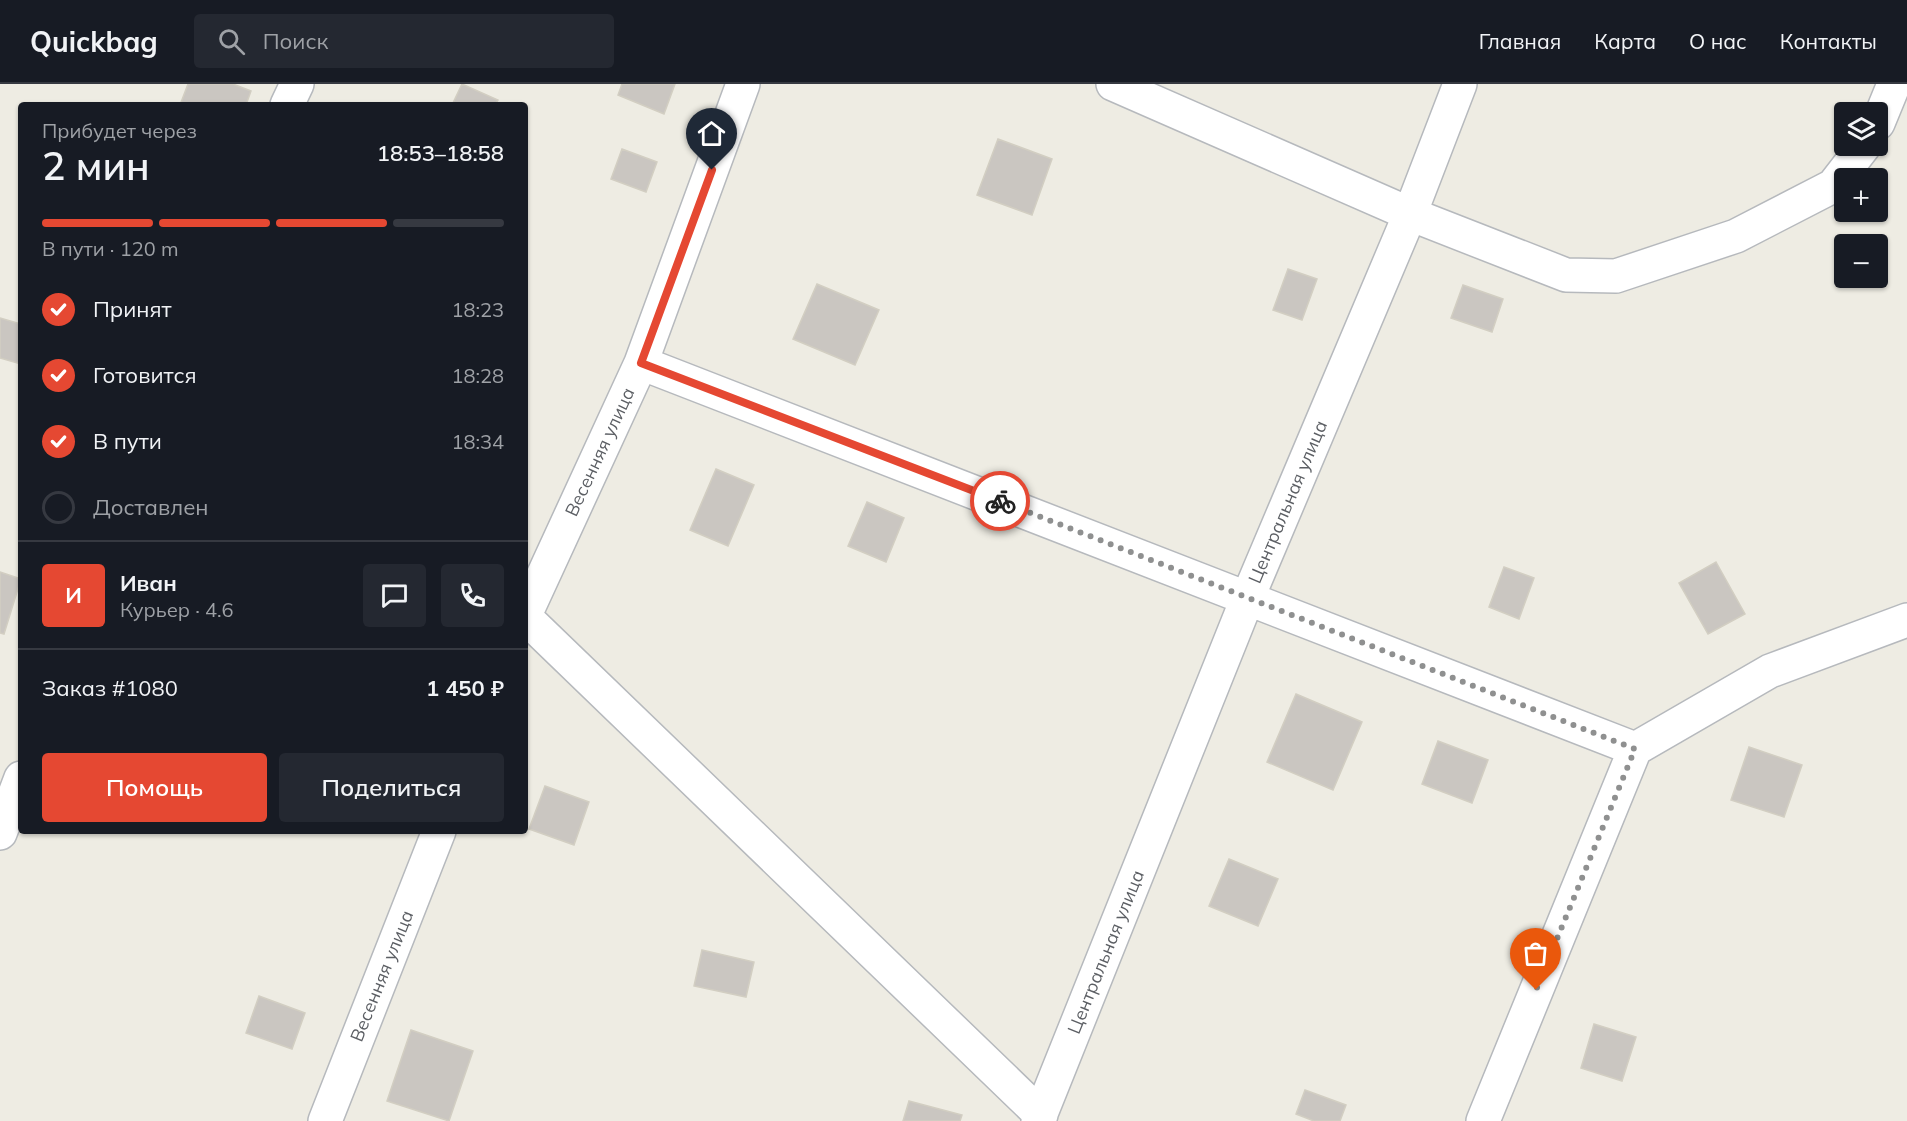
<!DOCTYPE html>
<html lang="ru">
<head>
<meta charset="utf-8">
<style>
  :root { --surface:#171b24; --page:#242831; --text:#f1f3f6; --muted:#9ea1a6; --line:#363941; --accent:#e54832 }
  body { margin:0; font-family:Mulish,sans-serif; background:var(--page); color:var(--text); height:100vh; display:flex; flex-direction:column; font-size:22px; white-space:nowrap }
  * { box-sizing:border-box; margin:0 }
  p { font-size:20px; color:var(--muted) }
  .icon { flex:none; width:33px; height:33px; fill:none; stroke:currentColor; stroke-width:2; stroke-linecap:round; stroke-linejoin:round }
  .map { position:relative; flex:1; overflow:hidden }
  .details { position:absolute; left:18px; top:18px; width:510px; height:732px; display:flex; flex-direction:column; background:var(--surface); border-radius:6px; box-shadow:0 2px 4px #0004 }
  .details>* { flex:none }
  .fabs { position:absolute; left:1834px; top:18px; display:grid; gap:12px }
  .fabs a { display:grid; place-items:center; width:54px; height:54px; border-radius:6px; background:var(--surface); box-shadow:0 2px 4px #0004; font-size:30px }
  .pin { position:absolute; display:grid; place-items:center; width:51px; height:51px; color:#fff; margin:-62px -26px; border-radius:50% 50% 50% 0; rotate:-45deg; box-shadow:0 0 6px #0007 }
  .pin .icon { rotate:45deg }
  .courier { position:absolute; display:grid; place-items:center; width:60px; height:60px; margin:-30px; border:4px solid #e54832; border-radius:50%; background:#fff; color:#222; box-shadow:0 2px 8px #0007 }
  .summary em { font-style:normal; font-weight:600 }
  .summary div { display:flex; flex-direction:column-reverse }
  .summary { display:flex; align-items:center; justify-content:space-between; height:102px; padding:0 24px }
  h1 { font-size:39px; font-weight:600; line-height:45px }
  .bar { display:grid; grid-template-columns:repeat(4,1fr); gap:9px 6px; align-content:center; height:72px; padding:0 24px }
  .bar i { height:8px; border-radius:4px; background:var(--line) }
  .bar .active { background:var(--accent) }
  .bar p { grid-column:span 4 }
  .line { display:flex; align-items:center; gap:15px; padding:0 24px; border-top:2px solid var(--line) }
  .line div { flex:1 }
  .round { display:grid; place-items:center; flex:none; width:63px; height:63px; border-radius:6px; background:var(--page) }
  ol { padding:0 24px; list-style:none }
  li { display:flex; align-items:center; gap:18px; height:66px }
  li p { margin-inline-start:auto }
  li .icon { padding:6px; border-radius:50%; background:var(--accent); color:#fff; stroke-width:4 }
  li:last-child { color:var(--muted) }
  li i { width:33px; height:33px; border:3px solid var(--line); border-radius:50% }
  .action { display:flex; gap:12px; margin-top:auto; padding:12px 24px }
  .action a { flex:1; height:69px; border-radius:6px; background:var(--accent); color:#fff; font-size:24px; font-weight:600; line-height:69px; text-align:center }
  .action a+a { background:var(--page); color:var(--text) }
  header { display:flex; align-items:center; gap:36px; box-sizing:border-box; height:84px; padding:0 30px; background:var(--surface); border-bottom:2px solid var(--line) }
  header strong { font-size:28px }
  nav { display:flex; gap:33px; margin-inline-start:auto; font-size:21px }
  .search { width:420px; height:54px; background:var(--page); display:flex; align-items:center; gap:15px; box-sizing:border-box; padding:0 21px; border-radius:6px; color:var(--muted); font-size:22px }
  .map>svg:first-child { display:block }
  .building { fill:#cac6c1; stroke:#d2cec2; stroke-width:1.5 }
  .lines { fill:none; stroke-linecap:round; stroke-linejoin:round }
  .street-casing { stroke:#b6b9bd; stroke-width:36 }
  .street { stroke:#fff; stroke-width:33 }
  .done { stroke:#8f9090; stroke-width:6; stroke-dasharray:0 10.8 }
  .route { stroke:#e54832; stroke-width:8 }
  .labels { text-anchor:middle; stroke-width:5; stroke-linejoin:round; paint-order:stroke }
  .street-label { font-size:18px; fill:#5c5f64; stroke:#fff }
</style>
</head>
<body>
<header>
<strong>Quickbag</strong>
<div class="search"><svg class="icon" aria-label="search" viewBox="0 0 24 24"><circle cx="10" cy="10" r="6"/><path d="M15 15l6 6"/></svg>Поиск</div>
<nav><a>Главная</a><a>Карта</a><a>О нас</a><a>Контакты</a></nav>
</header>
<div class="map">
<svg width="1907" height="1037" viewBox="0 0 1907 1037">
  <rect width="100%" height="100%" fill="#eeece3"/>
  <path class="building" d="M188,0H233L251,7L246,21H180Z
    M462,0L498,16L495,21H452Z
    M622,0H675L664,30L618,11Z
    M998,55L1052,75L1032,131L977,111Z
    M622,65L657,78L646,108L611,95Z
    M1288,185L1317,195L1302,236L1273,226Z
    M817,200L879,226L855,281L793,255Z
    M1463,201L1503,215L1492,248L1451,234Z
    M0,234L21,240V280L0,274Z
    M716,385L754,401L728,462L690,446Z
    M867,418L904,434L886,478L848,462Z
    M1716,478L1745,530L1708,550L1679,499Z
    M1504,483L1534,494L1519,535L1489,523Z
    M0,488L21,495L4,550L0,549Z
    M1296,610L1362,638L1333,706L1267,678Z
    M1438,657L1488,676L1472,719L1422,700Z
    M1749,663L1802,681L1784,733L1731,716Z
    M545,702L589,718L574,761L529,745Z
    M1229,775L1278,795L1258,842L1209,822Z
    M702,866L754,878L746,913L694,902Z
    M259,912L305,929L292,965L246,949Z
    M1594,940L1636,953L1622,997L1581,984Z
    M411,946L473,967L449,1037L387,1017Z
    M1305,1006L1346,1021L1340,1037H1314L1296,1030Z
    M909,1017L962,1031L960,1037H903Z"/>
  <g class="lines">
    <defs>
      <path id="street" d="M1113,0L1410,130L1566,191L1616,192L1736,152L1833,102L1864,62
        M287,21L297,0
        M1878,39L1894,0
        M641,279L1635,665L1770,587L1907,536
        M525,531L641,279L743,0
        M525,533L1041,1031
        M0,749L21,694
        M325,1037L439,747
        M1038,1037L1248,513L1410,130L1460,0
        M1483,1037L1635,665"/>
    </defs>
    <use href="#street" class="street-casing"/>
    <use href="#street" class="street"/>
  </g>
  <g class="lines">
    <path class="done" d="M1000,417L1635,665L1536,906"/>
    <path class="route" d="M712,86L641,279L1000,417"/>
  </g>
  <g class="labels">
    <g class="street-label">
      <text transform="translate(600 368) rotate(-65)" y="6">Весенняя улица</text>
      <text transform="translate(1288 418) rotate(-67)" y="6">Центральная улица</text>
      <text transform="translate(1106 868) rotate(-68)" y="6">Центральная улица</text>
      <text transform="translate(382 892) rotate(-68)" y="6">Весенняя улица</text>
    </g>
  </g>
</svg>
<div class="fabs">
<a><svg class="icon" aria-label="layers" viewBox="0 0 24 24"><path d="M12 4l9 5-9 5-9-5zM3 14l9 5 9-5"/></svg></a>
<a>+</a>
<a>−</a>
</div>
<div class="pin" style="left:1536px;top:906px;background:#ea580c"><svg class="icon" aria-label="bag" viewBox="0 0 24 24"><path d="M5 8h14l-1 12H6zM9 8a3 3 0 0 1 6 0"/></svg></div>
<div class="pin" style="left:712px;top:86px;background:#1f2937"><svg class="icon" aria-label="home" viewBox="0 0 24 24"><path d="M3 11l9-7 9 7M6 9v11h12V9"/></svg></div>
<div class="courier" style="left:1000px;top:417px"><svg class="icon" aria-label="bike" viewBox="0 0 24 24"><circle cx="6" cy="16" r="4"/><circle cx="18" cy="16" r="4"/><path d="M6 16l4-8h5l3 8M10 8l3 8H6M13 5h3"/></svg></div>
<section class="details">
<div class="summary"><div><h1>2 мин</h1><p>Прибудет через</p></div><em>18:53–18:58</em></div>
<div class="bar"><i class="active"></i><i class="active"></i><i class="active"></i><i></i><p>В пути · 120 m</p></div>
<ol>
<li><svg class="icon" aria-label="check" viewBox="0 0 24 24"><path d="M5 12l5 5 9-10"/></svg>Принят<p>18:23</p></li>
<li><svg class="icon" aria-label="check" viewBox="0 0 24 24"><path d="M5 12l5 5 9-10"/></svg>Готовится<p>18:28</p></li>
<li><svg class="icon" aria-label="check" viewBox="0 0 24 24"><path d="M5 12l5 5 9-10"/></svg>В пути<p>18:34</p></li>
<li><i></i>Доставлен</li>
</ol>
<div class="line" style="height:108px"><b class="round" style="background:var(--accent);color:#fff">И</b><div><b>Иван</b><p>Курьер · 4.6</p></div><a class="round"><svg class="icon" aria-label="chat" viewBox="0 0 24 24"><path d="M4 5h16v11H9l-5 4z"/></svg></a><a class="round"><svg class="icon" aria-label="phone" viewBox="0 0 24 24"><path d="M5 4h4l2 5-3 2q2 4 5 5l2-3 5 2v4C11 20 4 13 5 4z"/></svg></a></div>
<div class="line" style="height:78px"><div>Заказ #1080</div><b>1 450 ₽</b></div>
<div class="action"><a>Помощь</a><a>Поделиться</a></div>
</section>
</div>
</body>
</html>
